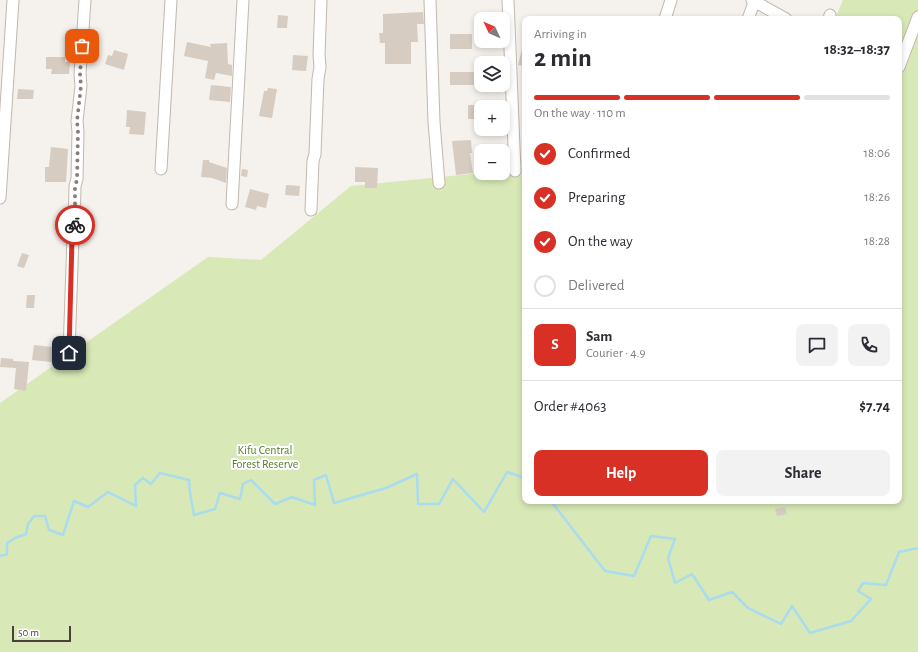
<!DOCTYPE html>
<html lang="en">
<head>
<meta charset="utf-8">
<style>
  :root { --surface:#fff; --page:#f2f2f3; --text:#2b2b33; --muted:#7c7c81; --line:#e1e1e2; --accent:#d93025 }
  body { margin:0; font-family:"Alegreya Sans",sans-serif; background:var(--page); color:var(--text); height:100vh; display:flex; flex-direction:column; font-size:15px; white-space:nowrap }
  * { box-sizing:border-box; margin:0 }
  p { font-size:13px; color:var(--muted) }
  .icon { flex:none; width:22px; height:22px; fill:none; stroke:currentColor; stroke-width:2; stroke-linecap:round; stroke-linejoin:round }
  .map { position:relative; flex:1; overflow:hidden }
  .details { position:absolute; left:522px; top:16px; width:380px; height:488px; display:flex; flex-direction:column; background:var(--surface); border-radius:8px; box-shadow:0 2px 6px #0003 }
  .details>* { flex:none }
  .needle { width:26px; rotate:314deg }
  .tools { position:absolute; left:474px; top:12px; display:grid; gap:8px }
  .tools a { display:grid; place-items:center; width:36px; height:36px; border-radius:8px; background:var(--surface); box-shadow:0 2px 6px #0003; font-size:20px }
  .scale { position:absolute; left:12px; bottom:10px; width:59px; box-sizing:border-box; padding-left:4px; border:2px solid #4a4139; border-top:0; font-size:11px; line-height:14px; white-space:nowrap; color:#4a4139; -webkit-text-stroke:3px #fff; paint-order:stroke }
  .pin { position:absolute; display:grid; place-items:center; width:34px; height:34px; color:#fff; margin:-17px; border-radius:8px; box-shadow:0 2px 6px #0006 }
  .courier { position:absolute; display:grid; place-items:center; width:40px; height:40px; margin:-20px; border:3px solid #d93025; border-radius:50%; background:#fff; color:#222; box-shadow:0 1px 5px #0007 }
  .head em { font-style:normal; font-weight:700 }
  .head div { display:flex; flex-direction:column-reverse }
  .head { display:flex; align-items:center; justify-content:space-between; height:68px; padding:0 12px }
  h1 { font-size:26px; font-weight:700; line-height:30px }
  .bar { display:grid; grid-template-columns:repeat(4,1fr); gap:6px 4px; align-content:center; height:48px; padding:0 12px }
  .bar i { height:5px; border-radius:3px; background:var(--line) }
  .bar .current { background:var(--accent) }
  .bar p { grid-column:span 4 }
  .line { display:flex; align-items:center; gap:10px; padding:0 12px; border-top:1px solid var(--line) }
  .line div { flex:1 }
  .round { display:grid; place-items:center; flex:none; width:42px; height:42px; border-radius:8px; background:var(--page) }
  ol { padding:0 12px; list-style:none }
  li { display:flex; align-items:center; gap:12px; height:44px }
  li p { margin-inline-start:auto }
  li .icon { padding:4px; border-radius:50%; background:var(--accent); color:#fff; stroke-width:4 }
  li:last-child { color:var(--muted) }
  li i { width:22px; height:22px; border:2px solid var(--line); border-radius:50% }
  .cta { display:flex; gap:8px; margin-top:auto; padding:8px 12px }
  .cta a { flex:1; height:46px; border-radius:8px; background:var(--accent); color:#fff; font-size:16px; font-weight:700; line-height:46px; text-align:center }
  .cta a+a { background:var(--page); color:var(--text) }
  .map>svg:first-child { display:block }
  .green { fill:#d8e8b6 }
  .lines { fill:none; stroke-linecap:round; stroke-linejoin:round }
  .stream { stroke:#aadcf0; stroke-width:2.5 }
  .building { fill:#d7ccc1 }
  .minor-casing { stroke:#c1b8ae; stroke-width:13 }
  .minor { stroke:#fff; stroke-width:11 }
  .done { stroke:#867f78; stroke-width:4; stroke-dasharray:0 7.2 }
  .route { stroke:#d93025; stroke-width:5 }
  .labels { text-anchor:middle; stroke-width:4; stroke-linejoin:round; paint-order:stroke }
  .park-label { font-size:12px; fill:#547c2c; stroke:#fff }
</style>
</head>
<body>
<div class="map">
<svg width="918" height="652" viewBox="0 0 918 652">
  <rect width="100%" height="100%" fill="#f5f1ec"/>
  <path class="green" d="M843,0H918V652H0V403L208,257L261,260L351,186L481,173H503V170L525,168V501H899V19H835Z"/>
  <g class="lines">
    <path class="stream" d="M551,501L605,571L634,576L651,536L675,539L668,558L675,583L692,574L709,600L732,592L748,608L781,624L792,606L810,633L851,621L871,599L858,591L863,583L886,585L899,552L918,548
      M0,556L7,554V543L15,538L26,534L28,524L34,516H45L49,530L63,535L74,501L88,507L108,492L136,506L135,485L143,478L151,484L160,473L189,480L190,493L194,515L215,509L220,493L240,499L243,484L251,480L275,504L292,497L315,505L314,480L326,475L334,503L386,488L417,474L418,504H439L453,479L484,512L507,472L525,478"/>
  </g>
  <path class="building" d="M423,12L424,24H417L418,42H411V64H385V43H380L379,33H383V14Z
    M278,15L288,16L287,28H277Z
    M450,34H472V49H450Z
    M187,42L211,47L210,44L227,43L228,64L232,65V76L216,73L214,80L205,78L208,61L184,56Z
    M523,45H525V66L518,65Z
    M114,50L128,54L124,70L105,64L108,55L112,56Z
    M293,55L308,56L306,71L292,70Z
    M46,57H65V62H70L69,74H51L52,69H46Z
    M450,72H474V85H450Z
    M211,85L231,87L230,102L209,100Z
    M268,88L277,89L272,118L259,116L264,91H267Z
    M18,89L34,90L33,99H17Z
    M468,105H477V119H468Z
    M127,110L146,112L144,135L129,134L130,127H126Z
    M471,140L472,153H470L473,173L456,175L452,141Z
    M51,147L68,149L66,182H45V167H49Z
    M203,160H209V162L227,168L226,183L212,178L201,177Z
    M355,167L378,168L377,188H365V182H355Z
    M242,169L248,170L247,177L241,176Z
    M286,185L300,186L299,196L285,195Z
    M250,189L269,194L266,208L257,206L256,210L245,207Z
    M22,253L29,255L24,268L17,266Z
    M27,295H35L34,308H26Z
    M34,345L62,348L61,363L32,360Z
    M1,358L13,359V361L29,362L26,391L14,389L16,368L0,367Z
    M785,507L787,514L777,516L775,509Z"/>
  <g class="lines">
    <defs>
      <path id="minor" d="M430,0L434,122L439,183
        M508,0L515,171
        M752,0L786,19
        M665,19L671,0
        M748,19L755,0
        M829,19L830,15
        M899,67L918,17
        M161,169L171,0
        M0,198L13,0
        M232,204L243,0
        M311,210L313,161L315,154L318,79L320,67L319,55L321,0
        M69,353L73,237L74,231L75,186L77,179L78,132L77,121L81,86L80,74L85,0"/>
    </defs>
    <use href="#minor" class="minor-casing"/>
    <use href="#minor" class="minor"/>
  </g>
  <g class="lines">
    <path class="done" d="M75,225V186L77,180L78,132L77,121L81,86L80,74L82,46"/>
    <path class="route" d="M69,353L72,238L74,232L75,225"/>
  </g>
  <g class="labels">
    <g class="park-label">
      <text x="265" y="454">Kifu Central<tspan x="265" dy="14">Forest Reserve</tspan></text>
    </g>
  </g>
</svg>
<div class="tools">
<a><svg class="needle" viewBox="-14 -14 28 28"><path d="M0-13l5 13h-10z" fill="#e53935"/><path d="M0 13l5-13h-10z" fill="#7c7c81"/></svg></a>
<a><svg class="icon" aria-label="layers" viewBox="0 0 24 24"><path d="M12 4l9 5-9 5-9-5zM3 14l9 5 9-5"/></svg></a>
<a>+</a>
<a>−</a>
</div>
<div class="scale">50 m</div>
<div class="pin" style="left:82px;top:46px;background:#ea580c"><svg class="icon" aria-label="bag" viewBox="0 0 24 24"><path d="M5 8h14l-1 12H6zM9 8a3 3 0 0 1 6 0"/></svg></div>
<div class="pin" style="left:69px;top:353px;background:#1f2937"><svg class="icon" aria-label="home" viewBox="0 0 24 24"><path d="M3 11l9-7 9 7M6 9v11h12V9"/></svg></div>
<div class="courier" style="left:75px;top:225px"><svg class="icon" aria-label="bike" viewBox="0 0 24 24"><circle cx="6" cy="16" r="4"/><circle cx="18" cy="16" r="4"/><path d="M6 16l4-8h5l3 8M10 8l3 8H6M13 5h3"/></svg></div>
<section class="details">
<div class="head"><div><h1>2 min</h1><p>Arriving in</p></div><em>18:32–18:37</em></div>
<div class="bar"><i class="current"></i><i class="current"></i><i class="current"></i><i></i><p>On the way · 110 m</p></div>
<ol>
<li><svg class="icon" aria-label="check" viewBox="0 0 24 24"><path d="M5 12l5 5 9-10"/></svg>Confirmed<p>18:06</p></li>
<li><svg class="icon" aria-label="check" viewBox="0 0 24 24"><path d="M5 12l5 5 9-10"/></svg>Preparing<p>18:26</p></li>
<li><svg class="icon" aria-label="check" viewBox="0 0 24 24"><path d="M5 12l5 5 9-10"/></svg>On the way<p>18:28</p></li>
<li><i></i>Delivered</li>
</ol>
<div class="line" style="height:72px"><b class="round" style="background:var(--accent);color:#fff">S</b><div><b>Sam</b><p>Courier · 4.9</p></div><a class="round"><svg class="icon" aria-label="chat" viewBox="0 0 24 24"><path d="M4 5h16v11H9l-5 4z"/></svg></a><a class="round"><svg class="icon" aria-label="phone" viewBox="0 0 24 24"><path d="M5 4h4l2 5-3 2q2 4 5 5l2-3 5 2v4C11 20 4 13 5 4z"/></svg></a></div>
<div class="line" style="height:52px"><div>Order #4063</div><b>$7.74</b></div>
<div class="cta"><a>Help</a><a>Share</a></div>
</section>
</div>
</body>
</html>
